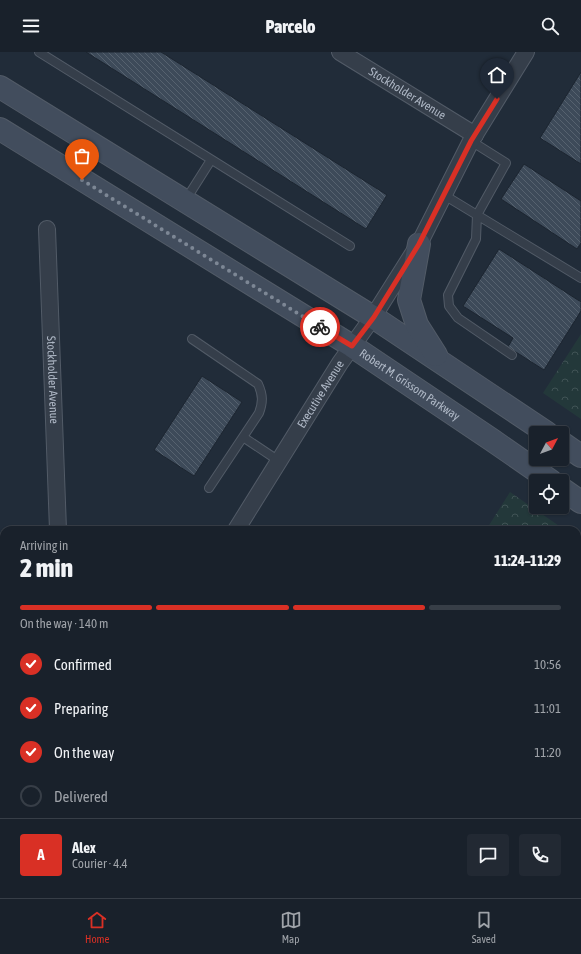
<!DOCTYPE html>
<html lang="en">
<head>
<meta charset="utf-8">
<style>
  :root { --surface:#19212b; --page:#222933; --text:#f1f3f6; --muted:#9fa3a9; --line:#373e47; --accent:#d93025 }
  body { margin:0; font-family:"Asap Condensed",sans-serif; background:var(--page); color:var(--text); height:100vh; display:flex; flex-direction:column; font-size:15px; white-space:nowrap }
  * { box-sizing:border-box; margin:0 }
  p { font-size:13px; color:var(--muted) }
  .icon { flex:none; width:22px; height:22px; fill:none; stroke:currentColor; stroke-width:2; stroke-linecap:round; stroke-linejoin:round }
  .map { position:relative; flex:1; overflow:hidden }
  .side { position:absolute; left:0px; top:474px; width:581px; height:372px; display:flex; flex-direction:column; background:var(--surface); border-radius:12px 12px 0 0; box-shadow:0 1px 3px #0004,0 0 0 1px var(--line) }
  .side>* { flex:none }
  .needle { width:26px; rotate:49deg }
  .buttons { position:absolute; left:529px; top:374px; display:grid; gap:8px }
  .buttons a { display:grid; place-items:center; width:40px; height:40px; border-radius:4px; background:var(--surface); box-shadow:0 1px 3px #0004,0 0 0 1px var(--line); font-size:20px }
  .pin { position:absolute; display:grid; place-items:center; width:34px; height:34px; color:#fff; margin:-41px -17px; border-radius:50% 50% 50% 0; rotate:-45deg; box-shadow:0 0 4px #0007 }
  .pin .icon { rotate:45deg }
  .courier { position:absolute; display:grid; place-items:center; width:40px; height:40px; margin:-20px; border:3px solid #d93025; border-radius:50%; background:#fff; color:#222; box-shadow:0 1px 5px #0007 }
  .headline em { font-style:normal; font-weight:800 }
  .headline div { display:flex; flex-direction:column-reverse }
  .headline { display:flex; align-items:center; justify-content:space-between; height:68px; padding:0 20px }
  h1 { font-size:26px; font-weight:800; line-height:30px }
  .bar { display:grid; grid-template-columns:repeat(4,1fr); gap:6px 4px; align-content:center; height:48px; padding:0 20px }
  .bar i { height:5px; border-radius:3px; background:var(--line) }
  .bar .on { background:var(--accent) }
  .bar p { grid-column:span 4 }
  .line { display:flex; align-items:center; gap:10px; padding:0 20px; border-top:1px solid var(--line) }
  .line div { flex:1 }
  .round { display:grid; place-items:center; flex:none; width:42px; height:42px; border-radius:4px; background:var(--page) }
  ol { padding:0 20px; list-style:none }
  li { display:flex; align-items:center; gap:12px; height:44px }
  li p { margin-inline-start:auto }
  li .icon { padding:4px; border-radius:50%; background:var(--accent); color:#fff; stroke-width:4 }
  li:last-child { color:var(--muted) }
  li i { width:22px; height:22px; border:2px solid var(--line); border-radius:50% }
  header { display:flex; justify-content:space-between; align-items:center; height:52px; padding:0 20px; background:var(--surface); font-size:18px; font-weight:800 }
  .menu { display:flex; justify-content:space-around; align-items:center; height:56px; border-top:1px solid var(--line); background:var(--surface); font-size:11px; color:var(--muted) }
  .menu a { display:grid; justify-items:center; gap:2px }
  .menu .on { color:var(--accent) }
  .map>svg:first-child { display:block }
  .forest { fill:url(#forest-crowns) }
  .building { fill:url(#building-back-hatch); stroke:#1c2530 }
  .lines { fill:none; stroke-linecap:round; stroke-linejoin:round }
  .service-casing { stroke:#525b67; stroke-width:10 }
  .minor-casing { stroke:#525b67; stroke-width:18 }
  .secondary-casing { stroke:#525b67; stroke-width:24 }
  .service { stroke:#353e4a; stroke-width:8 }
  .minor { stroke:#353e4a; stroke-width:16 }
  .secondary { stroke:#424d5d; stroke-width:22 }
  .done { stroke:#7d8795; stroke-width:4; stroke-dasharray:0 7.2 }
  .route { stroke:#d93025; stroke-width:5 }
  .labels { text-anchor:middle; stroke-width:3; stroke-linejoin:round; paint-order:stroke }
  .street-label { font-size:12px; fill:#afb8c6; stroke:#1a232e }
</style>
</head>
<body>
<header><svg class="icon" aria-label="menu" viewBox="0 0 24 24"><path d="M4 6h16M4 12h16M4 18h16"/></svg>Parcelo<svg class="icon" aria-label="search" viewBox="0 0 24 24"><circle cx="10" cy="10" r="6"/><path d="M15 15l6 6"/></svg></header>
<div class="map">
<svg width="581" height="846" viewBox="0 0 581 846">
  <defs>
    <pattern id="forest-crowns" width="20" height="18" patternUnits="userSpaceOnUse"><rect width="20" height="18" fill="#23383a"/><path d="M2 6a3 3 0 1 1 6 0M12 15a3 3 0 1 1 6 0" fill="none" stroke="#405355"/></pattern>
    <pattern id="building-back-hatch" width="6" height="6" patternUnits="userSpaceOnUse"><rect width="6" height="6" fill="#3d4a59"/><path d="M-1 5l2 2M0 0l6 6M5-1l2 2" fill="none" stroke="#56626f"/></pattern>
  </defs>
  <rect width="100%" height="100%" fill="#212c39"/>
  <path class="forest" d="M581,282V367L543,341Z
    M510,440L565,478H486Z
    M577,486L581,489V846H257L259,842H577Z"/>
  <path class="building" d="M86,0H161L387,143L366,177Z
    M581,20V112L540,86Z
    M524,112L581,149V191L577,197L501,147Z
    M499,197L581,250V259L544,318L508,295L513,286L463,254Z
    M202,324L242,350L194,424L154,398Z
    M63,842H101L102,846H64Z"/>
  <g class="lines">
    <defs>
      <path id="service" d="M39,0L350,194
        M471,89L506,111L477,163L476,187L448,243L449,254L458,266L512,303
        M444,143L581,226
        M185,149L211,108
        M192,287L258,332C263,343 263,350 259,361L209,436
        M243,385L279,409
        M0,704L4,703
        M0,774L4,785
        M26,842L27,846"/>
      <g id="minor">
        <path id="s1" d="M340,0L475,83"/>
        <path id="s2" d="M47,177L58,478"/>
        <path id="s3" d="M236,478L340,311L373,265L419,192L471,89L526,0"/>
        <path d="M0,586H4"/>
      </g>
      <g id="secondary">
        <path d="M0,35L373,265L547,381"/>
        <path id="s4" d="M0,77L352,294L492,388L551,429"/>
        <path d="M419,192L409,248L417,273L436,303"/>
        <path d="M562,391L581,404"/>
        <path d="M562,437L581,450"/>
      </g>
    </defs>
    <use href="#service" class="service-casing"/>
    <use href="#minor" class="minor-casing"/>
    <use href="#secondary" class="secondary-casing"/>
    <use href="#service" class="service"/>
    <use href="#minor" class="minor"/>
    <use href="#secondary" class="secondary"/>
  </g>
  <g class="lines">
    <path class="done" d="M82,128L320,275"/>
    <path class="route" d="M320,275L352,294L374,265L419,192L471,89L497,47"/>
  </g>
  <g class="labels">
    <g class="street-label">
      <text dy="4" stroke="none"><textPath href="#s1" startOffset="79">Stockholder Avenue</textPath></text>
      <text dy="4" stroke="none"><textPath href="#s2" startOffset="151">Stockholder Avenue</textPath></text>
      <text dy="4" stroke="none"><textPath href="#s4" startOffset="483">Robert M. Grissom Parkway</textPath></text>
      <text dy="4" stroke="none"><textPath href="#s3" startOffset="160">Executive Avenue</textPath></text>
    </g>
  </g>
</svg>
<div class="buttons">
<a><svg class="needle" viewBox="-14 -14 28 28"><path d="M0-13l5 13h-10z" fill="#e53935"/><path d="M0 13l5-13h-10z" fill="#9fa3a9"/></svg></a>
<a><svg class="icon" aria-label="locate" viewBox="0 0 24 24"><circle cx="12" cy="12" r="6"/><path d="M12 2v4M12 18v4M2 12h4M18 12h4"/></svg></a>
</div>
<div class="pin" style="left:82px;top:128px;background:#ea580c"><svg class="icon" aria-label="bag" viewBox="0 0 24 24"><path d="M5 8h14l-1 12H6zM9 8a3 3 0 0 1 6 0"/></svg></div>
<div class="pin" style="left:497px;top:47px;background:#1f2937"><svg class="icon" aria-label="home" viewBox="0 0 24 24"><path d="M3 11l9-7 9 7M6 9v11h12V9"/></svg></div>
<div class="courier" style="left:320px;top:275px"><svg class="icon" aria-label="bike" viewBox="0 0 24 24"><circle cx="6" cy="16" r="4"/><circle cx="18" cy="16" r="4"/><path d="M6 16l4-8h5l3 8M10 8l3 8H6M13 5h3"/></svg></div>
<section class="side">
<div class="headline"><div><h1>2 min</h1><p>Arriving in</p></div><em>11:24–11:29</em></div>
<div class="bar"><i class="on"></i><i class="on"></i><i class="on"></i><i></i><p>On the way · 140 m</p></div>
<ol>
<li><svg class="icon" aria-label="check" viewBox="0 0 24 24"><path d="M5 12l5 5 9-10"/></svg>Confirmed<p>10:56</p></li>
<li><svg class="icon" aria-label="check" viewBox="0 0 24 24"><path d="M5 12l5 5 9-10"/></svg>Preparing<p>11:01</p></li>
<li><svg class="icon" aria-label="check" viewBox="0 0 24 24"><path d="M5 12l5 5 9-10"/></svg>On the way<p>11:20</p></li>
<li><i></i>Delivered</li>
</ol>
<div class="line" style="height:72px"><b class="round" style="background:var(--accent);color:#fff">A</b><div><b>Alex</b><p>Courier · 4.4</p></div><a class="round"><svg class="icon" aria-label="chat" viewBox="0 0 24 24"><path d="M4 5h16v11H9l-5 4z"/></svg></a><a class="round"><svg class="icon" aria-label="phone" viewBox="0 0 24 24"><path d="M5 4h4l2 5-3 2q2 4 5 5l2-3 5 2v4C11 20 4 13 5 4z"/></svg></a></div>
</section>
</div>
<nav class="menu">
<a class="on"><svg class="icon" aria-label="home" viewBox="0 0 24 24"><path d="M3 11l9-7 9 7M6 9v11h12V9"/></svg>Home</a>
<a><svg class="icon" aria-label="map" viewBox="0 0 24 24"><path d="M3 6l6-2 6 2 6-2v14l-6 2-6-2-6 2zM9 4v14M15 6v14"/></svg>Map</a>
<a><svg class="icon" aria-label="saved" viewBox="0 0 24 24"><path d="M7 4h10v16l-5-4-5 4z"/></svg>Saved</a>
</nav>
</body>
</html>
